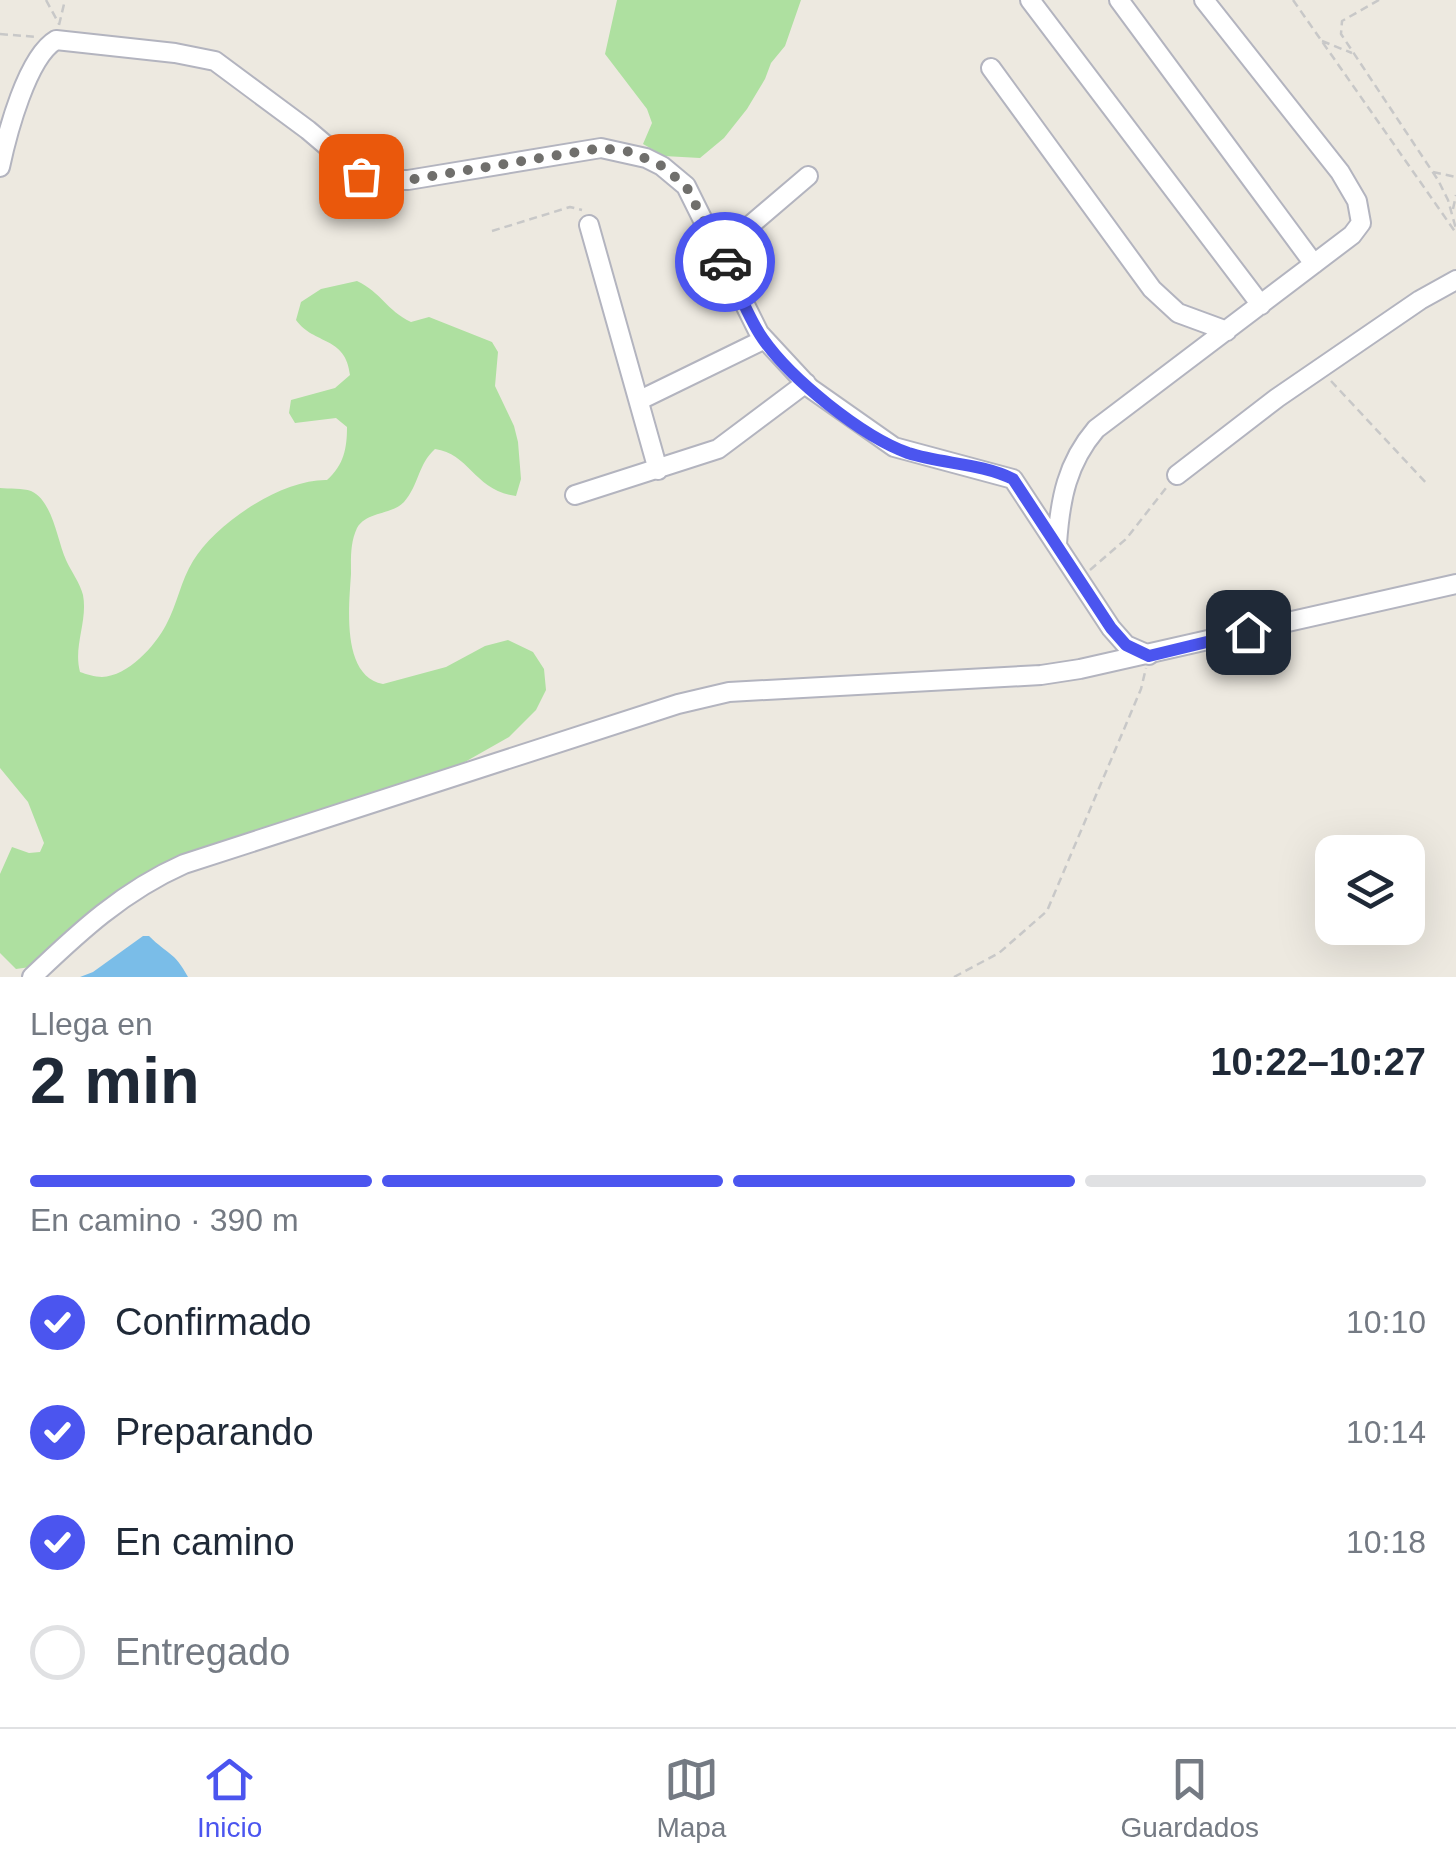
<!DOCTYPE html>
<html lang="es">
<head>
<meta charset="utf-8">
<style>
  :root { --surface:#fff; --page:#f6f6f7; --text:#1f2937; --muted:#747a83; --line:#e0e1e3; --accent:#4b55ef }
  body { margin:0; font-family:Arial,sans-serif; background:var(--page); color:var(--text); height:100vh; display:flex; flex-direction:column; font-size:38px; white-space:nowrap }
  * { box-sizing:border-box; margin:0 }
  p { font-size:32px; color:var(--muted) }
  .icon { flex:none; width:55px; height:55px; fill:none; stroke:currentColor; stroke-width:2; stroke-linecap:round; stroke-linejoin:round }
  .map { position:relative; height:977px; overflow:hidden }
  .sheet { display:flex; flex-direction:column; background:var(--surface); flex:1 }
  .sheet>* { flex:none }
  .controls { position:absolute; left:1315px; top:835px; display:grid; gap:20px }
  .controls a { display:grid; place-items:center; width:110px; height:110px; border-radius:20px; background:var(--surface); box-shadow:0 10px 40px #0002; font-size:50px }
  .pin { position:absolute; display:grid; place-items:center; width:85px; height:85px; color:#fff; margin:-42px; border-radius:20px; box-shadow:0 5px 15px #0006 }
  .courier { position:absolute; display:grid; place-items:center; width:100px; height:100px; margin:-50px; border:8px solid #4b55ef; border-radius:50%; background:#fff; color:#222; box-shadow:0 2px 12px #0007 }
  .headline em { font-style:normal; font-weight:600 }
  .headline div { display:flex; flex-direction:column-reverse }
  .headline { display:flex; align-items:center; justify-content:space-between; height:170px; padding:0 30px }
  h1 { font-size:65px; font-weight:600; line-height:75px }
  .bar { display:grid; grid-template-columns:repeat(4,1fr); gap:15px 10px; align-content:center; height:120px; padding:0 30px }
  .bar i { height:12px; border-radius:8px; background:var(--line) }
  .bar .on { background:var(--accent) }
  .bar p { grid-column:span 4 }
  ol { padding:0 30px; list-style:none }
  li { display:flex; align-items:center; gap:30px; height:110px }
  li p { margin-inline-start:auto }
  li .icon { padding:10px; border-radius:50%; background:var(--accent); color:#fff; stroke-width:4 }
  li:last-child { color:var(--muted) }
  li i { width:55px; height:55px; border:5px solid var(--line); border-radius:50% }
  .tab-bar { display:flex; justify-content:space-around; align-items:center; height:140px; border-top:2px solid var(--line); background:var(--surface); font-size:28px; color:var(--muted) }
  .tab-bar a { display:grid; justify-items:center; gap:5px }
  .tab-bar .on { color:var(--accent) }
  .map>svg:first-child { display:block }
  .green { fill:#aee0a0 }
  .water { fill:#7abde8 }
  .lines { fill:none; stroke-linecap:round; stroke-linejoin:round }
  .minor-casing { stroke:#b3b4bf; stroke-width:22 }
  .path { stroke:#c8c8c8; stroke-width:2.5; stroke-dasharray:8 5; stroke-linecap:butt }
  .minor { stroke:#fff; stroke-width:18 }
  .done { stroke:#706f6c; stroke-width:10; stroke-dasharray:0 18 }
  .route { stroke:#4b55ef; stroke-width:12 }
</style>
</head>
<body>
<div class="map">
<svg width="1456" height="977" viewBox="0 0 1456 977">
  <rect width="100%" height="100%" fill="#ede9e0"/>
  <path class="green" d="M617,0H801L785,46L771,63L765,79L747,109L724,138L700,158L664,156L643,144L652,123L647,109L605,54Z
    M357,281C382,293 386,310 411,322L429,317L492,342L498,352L495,386L514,426L518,442L521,479L516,496C475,491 470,454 435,449C418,464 419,485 404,502C392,515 367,511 357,528C350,543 351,559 351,574C349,606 341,676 383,684L446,667L485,646L508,640L533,652L544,669L546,690L536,710L509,737L419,788L184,864L45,965L16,969L0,953V874L12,847L29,853L40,852L44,843L28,802L0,768V488C9,489 23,488 31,491C53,501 57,540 66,560C71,571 80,583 83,595C88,621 73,646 80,672C86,674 95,677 102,677C128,676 155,646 166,625C177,605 181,580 193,561C216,523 282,479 327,480C344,465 347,448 347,427L336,418L295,423L289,413L291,400L335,388L350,375C346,336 314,345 296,320L301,302L321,289Z"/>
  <path class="water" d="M143,936H149C168,955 174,951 188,977H80L93,972Z"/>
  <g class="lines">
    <defs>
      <path id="minor" d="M1030,0L1261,305
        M1119,0L1314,264
        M991,68L1152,289L1178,313L1227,331
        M0,167C7,134 27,57 56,40L175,53L215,61L308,130L361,175L384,180H408L601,148L646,158L662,166L686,186L759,333L810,388L894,447L1013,479L1111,628L1126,645L1149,655
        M589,225L658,470
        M720,251L808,176
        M640,400L763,340
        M1177,475L1277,398L1420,300L1456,280
        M575,495L718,449L806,383
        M1057,544C1060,499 1067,463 1096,429L1352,235L1361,223L1357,201L1340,172L1204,0
        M32,977C79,932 123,891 184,864L678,704L729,692L1041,675L1080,669L1456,584"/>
    </defs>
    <use href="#minor" class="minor-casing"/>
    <path class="path" d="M46,0L59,24
      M1293,0L1456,233
      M1379,0L1342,21L1341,34L1438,180L1448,200L1456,229
      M59,25L65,0
      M0,34L38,37
      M1322,41L1352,53
      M1433,172L1456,177
      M1453,209L1456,195
      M492,231L570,207L582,210
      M1331,381L1428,485
      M1090,570L1126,539L1166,488
      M954,977L999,953L1047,911L1141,689L1146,668"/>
    <use href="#minor" class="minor"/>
  </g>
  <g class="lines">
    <path class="done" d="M361,176L384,180H408L601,148L631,152L662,166L686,186L725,262"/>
    <path class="route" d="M725,262C737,287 747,316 763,339C791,379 861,436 908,453C942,464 981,463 1013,479L1111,628L1126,645L1149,656L1248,632"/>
  </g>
</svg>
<div class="controls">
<a><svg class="icon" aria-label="layers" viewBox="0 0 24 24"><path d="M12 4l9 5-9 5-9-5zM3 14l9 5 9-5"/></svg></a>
</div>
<div class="pin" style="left:361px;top:176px;background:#ea580c"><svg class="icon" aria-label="bag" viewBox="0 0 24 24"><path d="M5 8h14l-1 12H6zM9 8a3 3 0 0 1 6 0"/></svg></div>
<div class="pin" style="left:1248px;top:632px;background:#1f2937"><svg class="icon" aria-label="home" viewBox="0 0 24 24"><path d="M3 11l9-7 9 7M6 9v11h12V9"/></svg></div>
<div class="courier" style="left:725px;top:262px"><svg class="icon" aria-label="car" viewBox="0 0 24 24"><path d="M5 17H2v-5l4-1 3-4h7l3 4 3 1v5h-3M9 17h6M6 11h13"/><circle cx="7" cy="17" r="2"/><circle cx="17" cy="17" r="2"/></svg></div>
</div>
<section class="sheet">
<div class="headline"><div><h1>2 min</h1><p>Llega en</p></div><em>10:22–10:27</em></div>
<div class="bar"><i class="on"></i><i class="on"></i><i class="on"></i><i></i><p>En camino · 390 m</p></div>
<ol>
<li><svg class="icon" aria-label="check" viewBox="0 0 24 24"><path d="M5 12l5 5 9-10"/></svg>Confirmado<p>10:10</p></li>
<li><svg class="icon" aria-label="check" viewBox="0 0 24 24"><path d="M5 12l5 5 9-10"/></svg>Preparando<p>10:14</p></li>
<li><svg class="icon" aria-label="check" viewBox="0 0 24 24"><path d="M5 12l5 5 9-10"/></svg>En camino<p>10:18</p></li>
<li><i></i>Entregado</li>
</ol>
</section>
<nav class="tab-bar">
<a class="on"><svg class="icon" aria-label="home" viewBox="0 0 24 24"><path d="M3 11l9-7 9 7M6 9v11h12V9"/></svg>Inicio</a>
<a><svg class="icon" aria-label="map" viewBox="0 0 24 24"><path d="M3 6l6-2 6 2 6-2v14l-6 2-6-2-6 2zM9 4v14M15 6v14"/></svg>Mapa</a>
<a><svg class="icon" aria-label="saved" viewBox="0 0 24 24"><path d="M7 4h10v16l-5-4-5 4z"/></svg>Guardados</a>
</nav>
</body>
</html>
